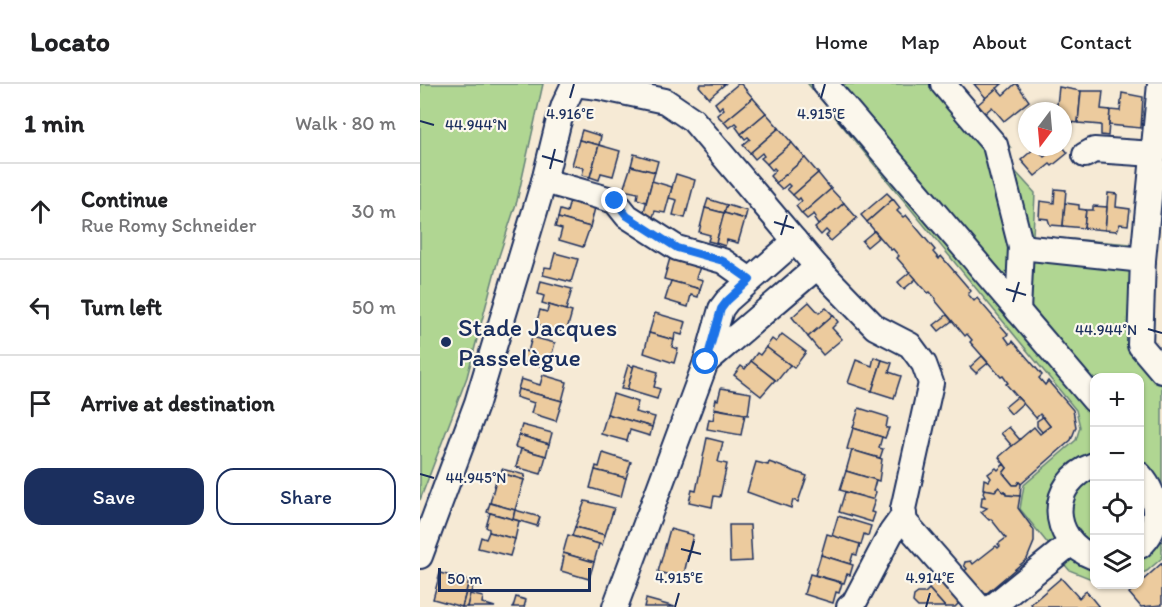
<!DOCTYPE html>
<html lang="en">
<head>
<meta charset="utf-8">
<style>
	:root { --surface:#fff; --page:#f2f2f2; --text:#202124; --muted:#757577; --line:#e0e0e0; --accent:#1b2f5e }
	body { margin:0; font-family:Itim,sans-serif; background:var(--page); color:var(--text) }
	.controls { position:absolute; right:18px; bottom:18px; display:grid; overflow:hidden; border-radius:12px; box-shadow:0 2px 4px #0004 }
	.controls button { width:54px; height:54px; display:grid; place-items:center; padding:0; border:0; border-bottom:2px solid var(--line); background:var(--surface); color:var(--text); font:30px sans-serif }
	.compass { position:absolute; left:598px; top:18px; width:54px; height:54px; border-radius:50%; background:var(--surface); box-shadow:0 2px 4px #0004; rotate:196deg }
	.scale { position:absolute; left:18px; bottom:15px; width:153px; box-sizing:border-box; padding-left:6px; border:3px solid #1b2f5e; border-top:0; font-size:16px; line-height:21px; white-space:nowrap; color:#1b2f5e; -webkit-text-stroke:4px #fbf7ec; paint-order:stroke }
	.stop { position:absolute; width:18px; height:18px; margin:-14px; border:4px solid #1a73e8; border-radius:50%; background:#fff }
	.stop.end { background:#1a73e8; border-color:#fff; box-shadow:0 2px 6px #0008 }
	.list { margin:0; padding:0; list-style:none }
	h2 { display:flex; justify-content:space-between; align-items:center; height:78px; margin:0; padding:0 24px; font-size:26px }
	h2 small { font-size:20px; font-weight:400; color:var(--muted) }
	.list li { display:grid; grid-template-columns:39px 1fr auto; gap:18px; align-items:center; box-sizing:border-box; height:96px; padding:0 24px; border-top:2px solid var(--line) }
	.list b { display:block; font-size:22px; white-space:nowrap }
	.list p { margin:0; font-size:20px; white-space:nowrap; color:var(--muted) }
	.list em { font-size:20px; font-style:normal; color:var(--muted) }
	.actions { display:flex; gap:12px; padding:18px 24px }
	.actions a { flex:1; padding:14px 0; border:2px solid var(--accent); border-radius:18px; text-align:center; font-size:21px; color:var(--accent) }
	.actions .main { background:var(--accent); color:#fff }
	.icon { flex:none; width:33px; height:33px; fill:none; stroke:currentColor; stroke-width:2; stroke-linecap:round; stroke-linejoin:round }
	.map { position:relative; flex:none; width:742px; height:523px; overflow:hidden }
	header { display:flex; align-items:center; gap:36px; box-sizing:border-box; height:84px; padding:0 30px; background:var(--surface); border-bottom:2px solid var(--line) }
	header strong { font-size:28px }
	nav { display:flex; gap:33px; margin-inline-start:auto; font-size:21px }
	main { display:flex }
	aside { flex:1; background:var(--surface) }
	.map>svg:first-child { display:block }
	.green { fill:#b0d692; stroke:#668278; stroke-width:1.5 }
	.building { fill:#eccb9e; stroke:#1b2f5e; stroke-width:1.5 }
	.lines { fill:none; stroke-linecap:round; stroke-linejoin:round }
	.minor-casing { stroke:#1b2f5e; stroke-width:28 }
	.minor { stroke:#fbf7ec; stroke-width:24 }
	.route { stroke:#1a73e8; stroke-width:8 }
	.ticks { fill:none; stroke:#1b2f5e; stroke-width:2 }
	.poi-dot { fill:#1b2f5e; stroke:#fbf7ec; stroke-width:2 }
	.labels { text-anchor:middle; stroke-width:4.5; stroke-linejoin:round; paint-order:stroke }
	.poi-label { font-size:26px; fill:#1b2f5e; stroke:#fbf7ec; text-anchor:start }
	.ticks-label { font-size:15px; text-anchor:middle; fill:#1b2f5e; stroke:#fbf7ec; stroke-width:4.5; stroke-linejoin:round; paint-order:stroke }
</style>
</head>
<body>
<header>
<strong>Locato</strong>
<nav><a>Home</a><a>Map</a><a>About</a><a>Contact</a></nav>
</header>
<main>
<aside>
<h2>1 min<small>Walk · 80 m</small></h2>
<ul class="list">
<li><svg class="icon" aria-label="ahead" viewBox="0 0 24 24"><path d="M12 20V5M6 11l6-6 6 6"/></svg><div><b>Continue</b><p>Rue Romy Schneider</p></div><em>30 m</em></li>
<li><svg class="icon" aria-label="left" viewBox="0 0 24 24"><path d="M17 20v-9H6M10 6l-5 5 5 5"/></svg><div><b>Turn left</b></div><em>50 m</em></li>
<li><svg class="icon" aria-label="arrive" viewBox="0 0 24 24"><path d="M6 21V4h12l-3 4 3 4H6"/></svg><div><b>Arrive at destination</b></div></li>
</ul>
<div class="actions"><a class="main">Save</a><a>Share</a></div>
</aside>
<div class="map">
<svg width="742" height="523" viewBox="0 0 742 523">
	<rect width="100%" height="100%" fill="#f6ead5"/>
	<filter id="ink" filterUnits="userSpaceOnUse"><feTurbulence type="fractalNoise" baseFrequency=".0167" numOctaves="2"/><feDisplacementMap in="SourceGraphic" scale="12" xChannelSelector="R" yChannelSelector="G"/><feConvolveMatrix kernelMatrix="1 2 1 2 8 2 1 2 1" color-interpolation-filters="sRGB"/></filter>
	<g filter="url(#ink)">
		<g class="green">
			<path d="M0,0H123L97,117L79,172L47,293L0,416Z"/>
			<path d="M388,0H536L591,64L585,76L615,109L613,152L735,162L729,259L742,274V474L727,487L720,490V294H674V496L649,486L600,425L604,401L656,356L660,343L656,326Z"/>
		</g>
		<g class="building">
			<path d="M281,0H305L289,14L279,2Z"/>
			<path d="M318,0H321L333,14L304,38L297,31L304,25L302,22L299,25L295,19Z"/>
			<path d="M554,0H582L566,14Z"/>
			<path d="M595,0H597L609,17L584,37L572,23L563,31L556,22L577,4L583,11Z"/>
			<path d="M639,3L661,7L658,39L643,37V27H628L629,21H637Z"/>
			<path d="M661,7H683L681,25L690,26L688,52L681,51V41L658,39Z"/>
			<path d="M702,9L723,13L721,44L689,41L690,26L700,27Z"/>
			<path d="M333,14L346,29L321,50L316,43L318,41L316,39L309,44L304,38Z"/>
			<path d="M346,29L359,44L330,69L323,61L330,55L328,53L325,55L321,50Z"/>
			<path d="M359,44L372,59L347,80L341,74L344,72L342,69L335,75L330,69Z"/>
			<path d="M162,46L181,52L179,61L159,56Z"/>
			<path d="M159,56L179,61L170,93L162,91L164,84L152,81Z"/>
			<path d="M372,59L385,74L356,99L350,92L356,86L354,84L352,86L347,80Z"/>
			<path d="M179,61L200,67L193,92L181,89L179,96L170,93Z"/>
			<path d="M616,63L624,73L637,63H643L648,69L632,82L630,80L615,92L601,76Z"/>
			<path d="M214,70L238,77L235,88L211,82Z"/>
			<path d="M385,74L398,89L373,111L367,105L370,102L368,100L362,105L356,99Z"/>
			<path d="M211,82L235,88L226,118L217,115L218,109L203,106Z"/>
			<path d="M398,89L411,105L382,130L376,122L382,117L380,114L378,116L373,111Z"/>
			<path d="M256,90L275,96L265,134L253,131L257,116L249,114Z"/>
			<path d="M232,97L252,103L245,129L235,127L233,133L223,131Z"/>
			<path d="M411,105L424,119L398,141L394,135L396,133L394,130L387,135L382,130Z"/>
			<path d="M635,105L646,106L643,142L630,141L628,135L619,134L620,117L634,119Z"/>
			<path d="M467,109L473,115L447,138L441,131Z"/>
			<path d="M688,109L697,110L696,123L710,125L708,141L700,140L697,147L685,146Z"/>
			<path d="M288,115L307,121L304,129L285,124Z"/>
			<path d="M473,115L480,124L477,127L483,133L486,131L515,166L513,168L519,175L521,172L551,207L548,210L554,217L557,214L588,250L585,253L590,260L593,257L622,291L619,294L625,301L628,297L653,326L656,343L651,356L601,400L599,398L597,401H593L583,389L587,384L579,373L614,343L620,350L630,342L620,330L616,334L586,300L588,299L583,292L581,293L550,258L552,256L547,250L545,252L515,216L516,215L510,208L508,209L477,174L479,172L473,165L471,166L447,138Z"/>
			<path d="M150,116L175,124L170,143L138,134L140,126L147,128Z"/>
			<path d="M424,119L437,134L411,157L406,152L409,149L406,146L401,151L395,144Z"/>
			<path d="M645,119L659,121V125L666,126L664,144L643,142Z"/>
			<path d="M307,121L327,127L325,135L304,129Z"/>
			<path d="M673,122L687,123L685,146L664,144L666,126H673Z"/>
			<path d="M285,124L304,129L296,159L288,157L290,151L279,148Z"/>
			<path d="M304,129L325,135L318,159L307,156L305,162L296,159Z"/>
			<path d="M138,134L170,143L163,163L139,156L142,145L135,143Z"/>
			<path d="M454,147L459,153L447,163L442,157Z"/>
			<path d="M135,169L158,175L151,198L123,191L125,183L131,184Z"/>
			<path d="M250,174L280,183L276,194L283,196L280,205L244,195Z"/>
			<path d="M490,188L496,195L484,205L478,198Z"/>
			<path d="M121,197L152,205L146,226L122,219L124,212L118,210Z"/>
			<path d="M251,197L280,205L278,213L271,211L268,223L245,216Z"/>
			<path d="M389,218L399,229L406,224L413,231L388,253L372,233Z"/>
			<path d="M129,221L152,228L146,249L116,240L120,226L127,228Z"/>
			<path d="M235,229L266,238L262,251L255,249L254,256L229,249Z"/>
			<path d="M413,231L418,238L412,244L422,255L403,271L388,253Z"/>
			<path d="M527,231L532,237L519,247L514,241Z"/>
			<path d="M229,249L254,256L252,263L258,265L254,279L224,269Z"/>
			<path d="M362,250L386,268L374,284L346,263L352,255L356,258Z"/>
			<path d="M112,253L135,259L128,284L98,276L101,266L108,268Z"/>
			<path d="M346,263L370,281L357,297L331,277L337,269L340,271Z"/>
			<path d="M562,272L568,279L556,289L550,283Z"/>
			<path d="M454,273L462,276L452,307L428,299L436,276L452,282Z"/>
			<path d="M462,276L472,279L469,288L481,292L474,314L452,307Z"/>
			<path d="M331,277L355,296L341,312L314,291L321,282L325,285Z"/>
			<path d="M208,281L214,283L207,306L201,305Z"/>
			<path d="M214,281L238,288L234,303L240,305L237,315L207,306Z"/>
			<path d="M123,291L147,298L142,317L98,305L101,295L120,301Z"/>
			<path d="M301,304L331,309L328,331L294,324L296,315L298,316Z"/>
			<path d="M98,305L142,317L136,337L111,329L114,319L96,313Z"/>
			<path d="M193,310L218,318L215,328L235,333L232,343L187,330Z"/>
			<path d="M597,313L603,319L591,330L585,323Z"/>
			<path d="M439,324L468,333L466,344H469L465,354L433,344Z"/>
			<path d="M295,325L325,330L321,351L287,345L289,335L293,336Z"/>
			<path d="M187,330L232,343L230,352L210,346L207,357L181,350Z"/>
			<path d="M623,333L630,342L622,348L617,342V337Z"/>
			<path d="M102,341L132,349L129,360L99,351Z"/>
			<path d="M589,343L600,356L592,362L581,349Z"/>
			<path d="M433,344L462,353L459,364L463,365L460,374L427,365Z"/>
			<path d="M99,351L129,360L126,372L95,363Z"/>
			<path d="M287,354L303,358L298,378L307,380L300,413L294,412L292,423L269,418L272,406L276,407Z"/>
			<path d="M101,365L126,372L121,390L96,383Z"/>
			<path d="M432,366L462,375L459,397L426,387Z"/>
			<path d="M183,369L211,378L206,394L175,386L176,382L179,383Z"/>
			<path d="M336,378L348,381L349,378L387,392L378,418L373,416L371,424L327,408Z"/>
			<path d="M584,380L587,384L583,389L593,401H597L599,398L601,400L600,412L586,411L585,407L583,408L579,403L575,407L563,405L564,395L569,397L571,394L568,390L576,384L578,386Z"/>
			<path d="M82,385L105,391L104,396L81,389Z"/>
			<path d="M175,386L206,394L201,413L170,404Z"/>
			<path d="M426,387L456,396L453,407L456,408L453,416L420,406Z"/>
			<path d="M81,389L104,396L95,426L70,419L76,396L79,397Z"/>
			<path d="M579,403L583,408L585,407L586,411L600,412L598,424L614,446V458L607,475L561,514L540,491L547,485L544,481L545,478L551,477L553,480L576,462L578,464L580,462L578,460L586,454L571,435L569,436L561,428L567,424L561,422L562,413H565L563,409L564,405L575,407Z"/>
			<path d="M425,408L455,416L451,428L455,429L452,438L419,428Z"/>
			<path d="M165,417L194,424L185,451L155,443Z"/>
			<path d="M70,419L95,426L93,435L67,428Z"/>
			<path d="M95,426L120,433L117,442L93,435Z"/>
			<path d="M70,429L99,437L95,455L69,448V445L66,443Z"/>
			<path d="M418,432L451,442L448,452L444,450L441,461L412,452Z"/>
			<path d="M309,441H330L332,477L310,478Z"/>
			<path d="M155,443L185,451L182,461L152,452Z"/>
			<path d="M250,445L273,451L263,494L238,488Z"/>
			<path d="M69,448L95,455L90,472L58,464L61,453L66,455Z"/>
			<path d="M407,450L440,460L437,471L433,470L430,480L401,471Z"/>
			<path d="M148,451L179,460L174,478L143,469Z"/>
			<path d="M143,469L174,478L169,495L141,487L144,473H142Z"/>
			<path d="M401,471L433,481L430,491L427,490L424,499L395,491Z"/>
			<path d="M742,479V521L721,523L709,509Z"/>
			<path d="M20,489L49,497L42,523L13,515Z"/>
			<path d="M390,490L422,499L419,509L416,508L413,519L384,510Z"/>
			<path d="M521,494L543,512L537,517L539,519L535,523H525L509,505L511,498Z"/>
			<path d="M641,494L659,514L666,507L679,523H613L611,520Z"/>
			<path d="M49,497L54,498L47,523H42Z"/>
			<path d="M509,505L525,523H498L493,518L494,512L498,509H505Z"/>
			<path d="M50,510L63,513L62,519L75,523H47Z"/>
			<path d="M96,513L106,516L104,523H93Z"/>
			<path d="M226,515L255,523H224Z"/>
		</g>
		<g class="lines">
			<g class="minor-casing">
				<g id="minor">
					<path d="M154,0L179,3L245,17L273,36L397,183L455,243L490,261L504,280L511,299L483,425L485,438L559,523"/>
					<path d="M405,0L674,316"/>
					<path d="M523,0L575,61L601,163L598,227"/>
					<path d="M665,71L674,66L734,70"/>
					<path d="M124,97L195,117L207,132L257,164L303,177L330,196"/>
					<path d="M601,163L723,176L720,261L742,287"/>
					<path d="M723,176L740,0"/>
					<path d="M286,278L397,183"/>
					<path d="M674,381C628,398 628,456 674,473"/>
					<path d="M720,391C738,411 742,443 720,462"/>
					<path d="M0,472L57,319L124,97L138,40L144,21L154,0"/>
					<path d="M195,523L286,278L301,225L307,217L375,157"/>
					<path d="M429,523L434,519L471,449L484,431"/>
					<path d="M572,523L651,459"/>
				</g>
			</g>
			<use href="#minor" class="minor"/>
		</g>
	</g>
	<g class="lines" filter="url(#ink)">
		<path class="route" d="M195,117L207,132L257,164L303,177L330,196L307,217L301,225L286,278"/>
	</g>
	<path class="ticks" d="M150,14L154,0M401,14L405,0M0,37L14,41M122,72L143,78M130,85L135,65M354,138L374,144M361,151L367,131M586,205L606,211M593,218L599,198M728,245L742,249M0,390L14,394M261,465L281,470M268,478L274,457M255,523L259,509M506,523L510,509"/>
	<circle class="poi-dot" cx="26" cy="258" r="6"/>
	<g class="labels">
		<g class="poi-label">
			<text x="38" y="252">Stade Jacques<tspan x="38" dy="30">Passelègue</tspan></text>
		</g>
	</g>
	<g class="ticks-label">
		<text x="150" y="35">4.916°E</text>
		<text x="401" y="35">4.915°E</text>
		<text x="56" y="46">44.944°N</text>
		<text x="686" y="251">44.944°N</text>
		<text x="56" y="399">44.945°N</text>
		<text x="259" y="499">4.915°E</text>
		<text x="510" y="499">4.914°E</text>
	</g>
</svg>
<div class="controls">
<button>+</button>
<button>−</button>
<button><svg class="icon" aria-label="locate" viewBox="0 0 24 24"><circle cx="12" cy="12" r="6"/><path d="M12 2v4M12 18v4M2 12h4M18 12h4"/></svg></button>
<button><svg class="icon" aria-label="layers" viewBox="0 0 24 24"><path d="M12 4l9 5-9 5-9-5zM3 14l9 5 9-5"/></svg></button>
</div>
<svg class="compass" viewBox="-18 -18 36 36"><path d="M0-13l5 13h-10z" fill="#e53935"/><path d="M0 13l5-13h-10z" fill="#757577"/></svg>
<div class="scale">50 m</div>
<div class="stop" style="left:286px;top:278px"></div>
<div class="stop end" style="left:195px;top:117px"></div>
</div>
</main>
</body>
</html>
